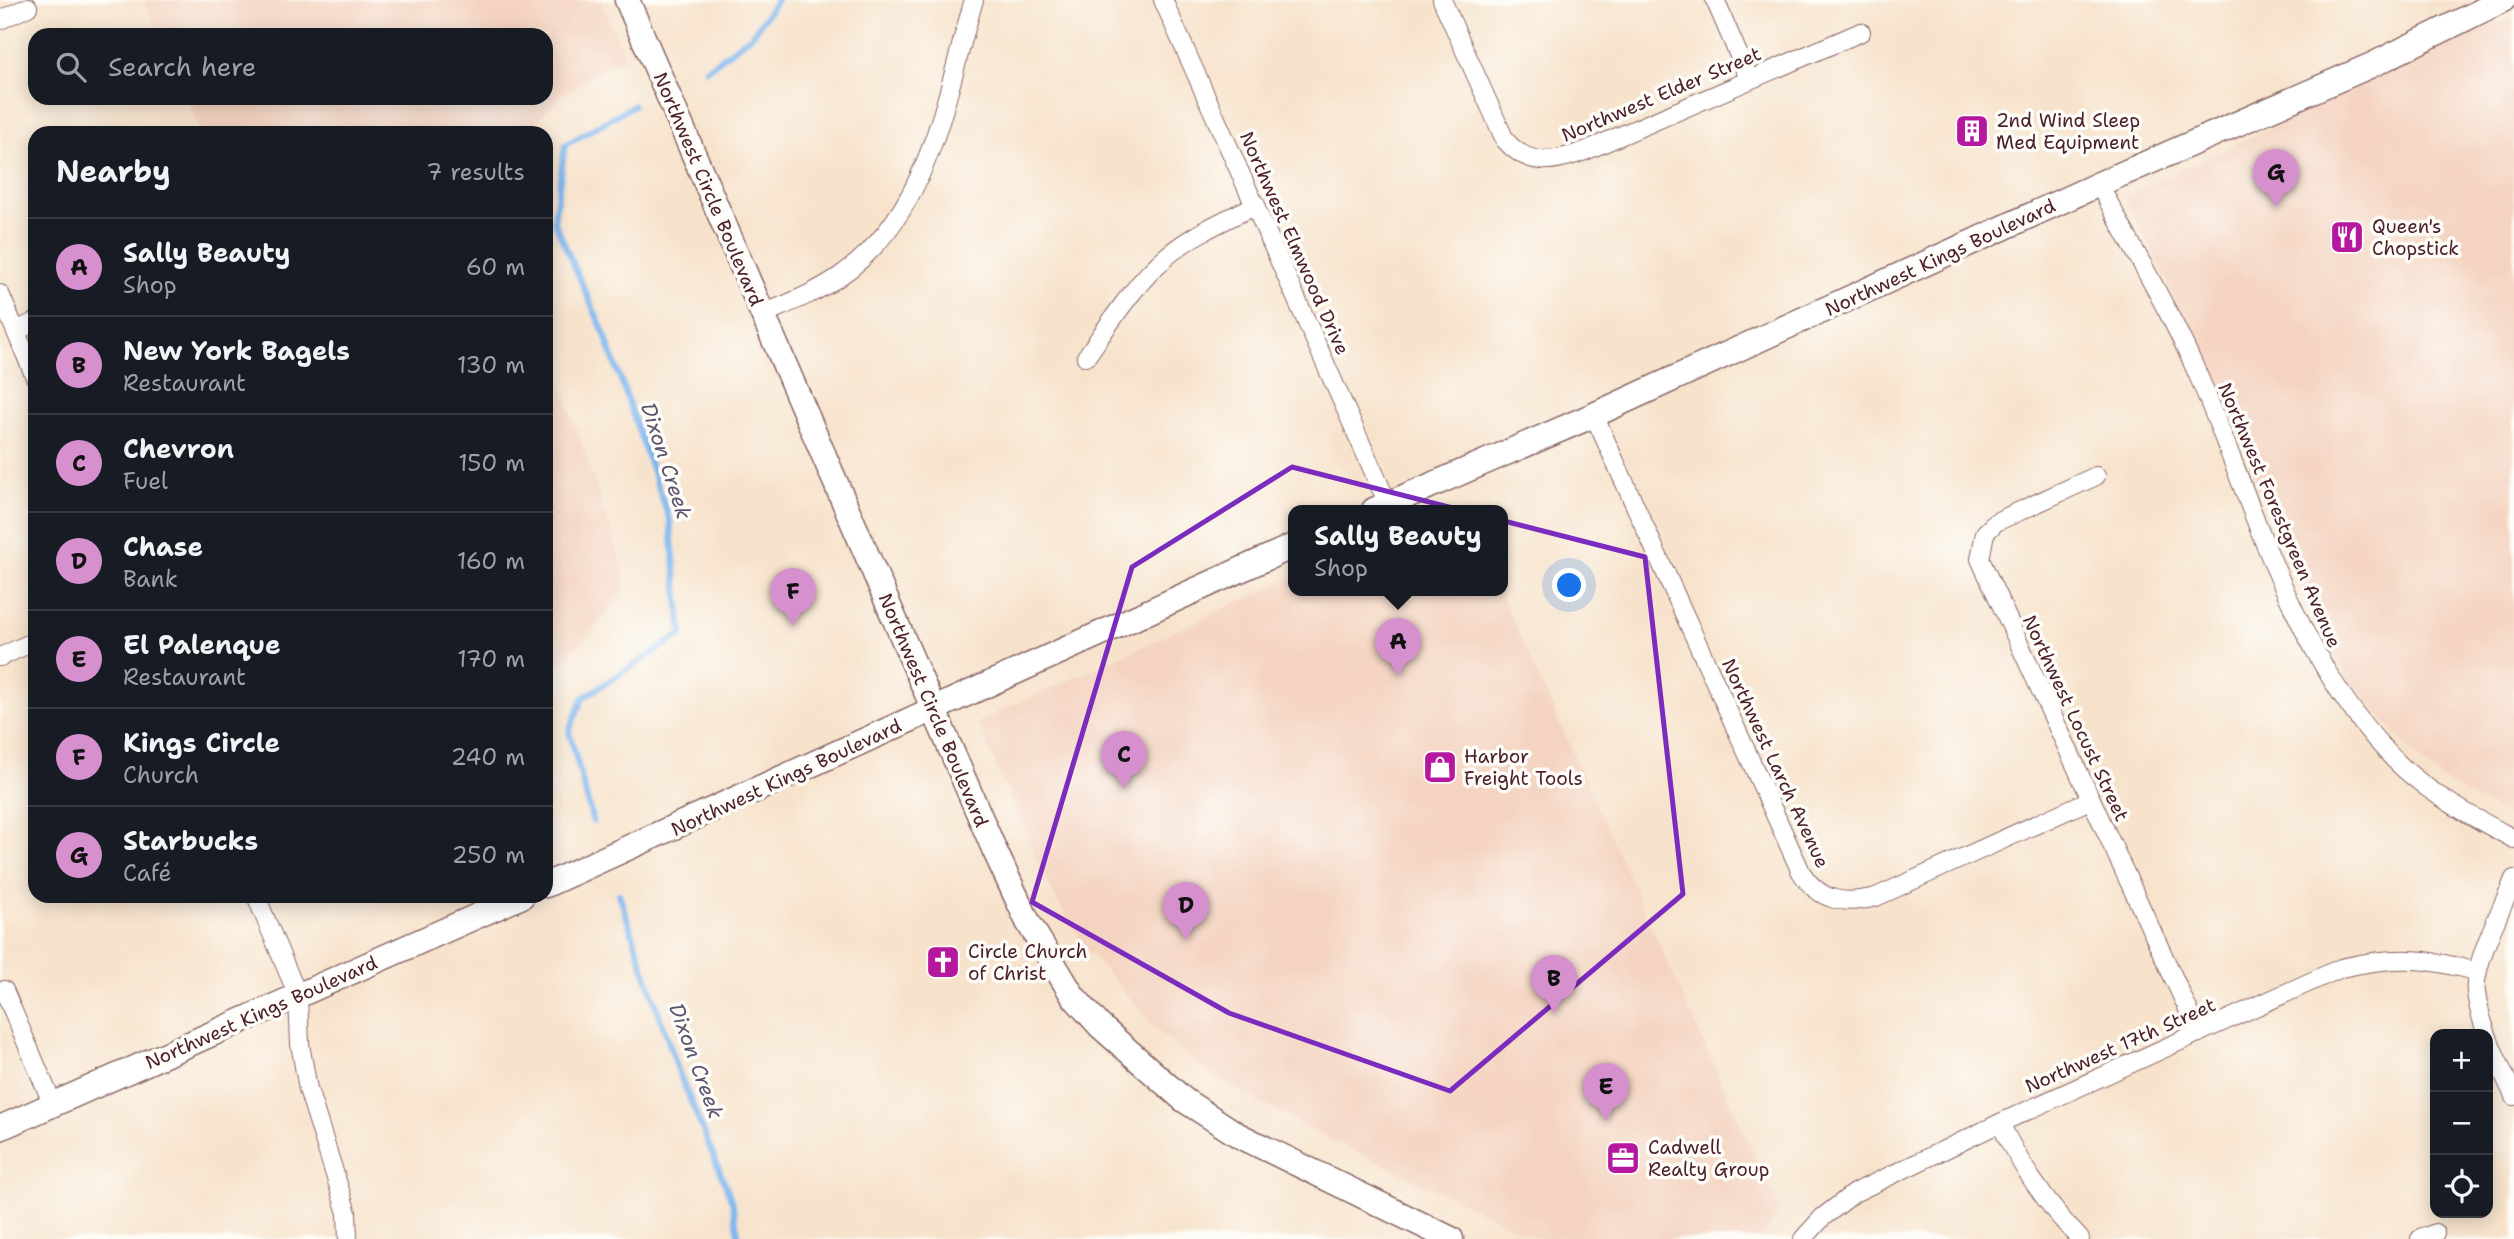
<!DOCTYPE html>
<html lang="en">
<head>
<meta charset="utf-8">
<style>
	:root { --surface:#171b24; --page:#20242c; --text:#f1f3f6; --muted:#9ea1a6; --line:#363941; --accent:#d690ce }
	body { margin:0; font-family:"Shantell Sans",sans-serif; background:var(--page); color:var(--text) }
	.controls { position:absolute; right:21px; bottom:21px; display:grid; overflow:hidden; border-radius:14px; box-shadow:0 4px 18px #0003 }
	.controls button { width:63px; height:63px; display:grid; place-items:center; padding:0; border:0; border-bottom:2px solid var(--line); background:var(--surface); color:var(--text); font:35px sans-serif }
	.you { position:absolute; left:1570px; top:586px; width:24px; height:24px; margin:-18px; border:5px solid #fff; border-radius:50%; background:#1a73e8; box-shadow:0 0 0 10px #1a73e833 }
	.badge { display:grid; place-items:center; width:46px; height:46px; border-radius:50%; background:var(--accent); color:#111; font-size:23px; font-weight:700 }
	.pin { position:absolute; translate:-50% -58px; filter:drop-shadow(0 2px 4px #0008) }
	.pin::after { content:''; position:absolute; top:37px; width:24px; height:21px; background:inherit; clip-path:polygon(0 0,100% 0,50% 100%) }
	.popup { position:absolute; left:1288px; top:505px; width:220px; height:91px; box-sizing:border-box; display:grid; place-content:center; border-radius:14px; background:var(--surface); filter:drop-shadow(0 2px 5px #0005); font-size:23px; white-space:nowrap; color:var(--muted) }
	.popup b { font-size:26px; color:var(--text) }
	.popup::after { content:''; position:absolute; left:50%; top:100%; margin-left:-14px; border:14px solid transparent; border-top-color:var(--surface) }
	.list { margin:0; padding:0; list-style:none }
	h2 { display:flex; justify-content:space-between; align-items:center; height:91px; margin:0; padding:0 28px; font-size:30px }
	h2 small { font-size:23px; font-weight:400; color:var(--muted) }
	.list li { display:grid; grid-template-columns:46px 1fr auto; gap:21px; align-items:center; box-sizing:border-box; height:98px; padding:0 28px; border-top:2px solid var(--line) }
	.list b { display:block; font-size:26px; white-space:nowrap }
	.list p { margin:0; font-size:23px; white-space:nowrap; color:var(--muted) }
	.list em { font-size:23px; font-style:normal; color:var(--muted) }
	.icon { flex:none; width:38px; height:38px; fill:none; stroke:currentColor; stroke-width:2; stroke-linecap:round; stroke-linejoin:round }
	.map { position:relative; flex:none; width:2514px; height:1239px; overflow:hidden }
	.search { position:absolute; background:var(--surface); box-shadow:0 4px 18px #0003; left:28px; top:28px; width:525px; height:77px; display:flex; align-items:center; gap:18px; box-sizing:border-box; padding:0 24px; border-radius:21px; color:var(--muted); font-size:26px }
	.panel { position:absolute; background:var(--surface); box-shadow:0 4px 18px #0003; left:28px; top:126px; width:525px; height:777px; border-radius:21px }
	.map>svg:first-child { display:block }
	.built { fill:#f4d3c0 }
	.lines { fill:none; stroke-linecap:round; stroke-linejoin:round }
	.stream { stroke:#7db6ee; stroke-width:6 }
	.street-casing { stroke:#876463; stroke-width:20 }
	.secondary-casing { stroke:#876463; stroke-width:27 }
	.street { stroke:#fff; stroke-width:18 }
	.secondary { stroke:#fff; stroke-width:24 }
	.marked { fill:none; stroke:#7b2cbf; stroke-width:5; stroke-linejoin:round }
	.labels { text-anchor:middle; stroke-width:7; stroke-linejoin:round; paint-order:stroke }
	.street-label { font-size:19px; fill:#4a1f2b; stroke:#fdfcf7 }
	.poi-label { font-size:19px; fill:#4a1f2b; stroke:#fdfcf7; text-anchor:start }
	.water-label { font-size:21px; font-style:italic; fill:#5c546f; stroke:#fdfcf7 }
</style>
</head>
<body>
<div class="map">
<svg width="2514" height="1239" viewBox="0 0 2514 1239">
	<rect width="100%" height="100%" fill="#fdfcf7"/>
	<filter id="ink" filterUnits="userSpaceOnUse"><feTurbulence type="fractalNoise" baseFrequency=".0143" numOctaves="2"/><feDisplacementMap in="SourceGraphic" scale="14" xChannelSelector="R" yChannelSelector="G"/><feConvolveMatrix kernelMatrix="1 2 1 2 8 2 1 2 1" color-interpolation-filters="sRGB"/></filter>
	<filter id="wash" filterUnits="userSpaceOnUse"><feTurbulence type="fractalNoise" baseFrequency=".00686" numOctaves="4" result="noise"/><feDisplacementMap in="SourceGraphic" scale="28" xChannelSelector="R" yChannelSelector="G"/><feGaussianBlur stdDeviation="1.57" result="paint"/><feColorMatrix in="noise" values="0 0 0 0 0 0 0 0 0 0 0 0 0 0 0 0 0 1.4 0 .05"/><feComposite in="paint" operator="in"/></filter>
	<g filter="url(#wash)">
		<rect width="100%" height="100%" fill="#f7e3cc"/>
		<g class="built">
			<path d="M143,0H601L625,56L560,96L526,133H201L186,98H546V35H158Z"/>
			<path d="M2514,15V819L2445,782L2418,758L2349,681L2318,627L2212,372L2124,196Z"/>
			<path d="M546,338L625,573L624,586L616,601L591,632L546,676Z"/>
			<path d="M1293,577V590H1499L1780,1211L1759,1239H1538L1304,1126L1218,1079L1162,1035L1083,945L1050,888L977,722Z"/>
		</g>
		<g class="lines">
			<g class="stream">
				<path d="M706,70L752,35L777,0"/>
				<path d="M593,822L569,731L583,698L682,634L670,521L605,335L554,221L565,145L634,105"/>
				<path d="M619,894L679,1073L732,1201L739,1239"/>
			</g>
		</g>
	</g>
	<g filter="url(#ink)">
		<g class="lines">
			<g class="street-casing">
				<g id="street">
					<path d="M1163,0L1388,504"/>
					<path d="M1442,0L1505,140C1529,168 1554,162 1585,151L1861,32"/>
					<path d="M1715,0L1749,79"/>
					<path d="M0,20L28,7"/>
					<path d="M2099,184C2133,250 2172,313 2201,382C2257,513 2297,668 2403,768C2436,798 2475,818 2514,839"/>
					<path d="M0,294L35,377"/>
					<path d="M763,314C789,303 816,293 840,276C931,213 944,98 974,0"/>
					<path d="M16,331L35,322"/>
					<path d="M1086,357C1110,323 1135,283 1167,256C1193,234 1225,220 1256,205"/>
					<path d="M1594,415L1801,872C1820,902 1844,905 1876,897L2090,800"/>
					<path d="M2096,476L1996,522L1985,533L1980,559L2199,1033"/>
					<path d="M0,657L35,641"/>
					<path d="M2514,879C2503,907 2472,965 2476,993C2481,1028 2499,1064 2514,1096"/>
					<path d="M256,896L298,996L300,1044L308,1089L347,1213L348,1239"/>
					<path d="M4,990L53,1105"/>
					<path d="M2000,1123C2021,1167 2046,1204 2080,1239"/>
					<path d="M1803,1239L1823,1217L1854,1193L2000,1123L2341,968C2393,956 2426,957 2477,972"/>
					<path d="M2420,1239L2435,1233"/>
				</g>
			</g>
			<g class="secondary-casing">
				<g id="secondary">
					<path d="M627,0L994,849L1028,922L1073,996L1100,1026L1184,1100L1238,1135L1451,1239"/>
					<path d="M1374,510L1594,415L2099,184L2374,64L2503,0"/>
					<path d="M546,885L1293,546"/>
					<path d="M0,1128L522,896"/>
				</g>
			</g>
			<use href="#street" class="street"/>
			<use href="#secondary" class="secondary"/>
		</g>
	</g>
	<path class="marked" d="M1292,467L1645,557L1683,894L1450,1091L1229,1013L1032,902L1132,567Z"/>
	<defs>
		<g id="building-square" transform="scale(1.75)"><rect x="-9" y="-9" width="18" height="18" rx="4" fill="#b5179e" stroke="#fdfcf7"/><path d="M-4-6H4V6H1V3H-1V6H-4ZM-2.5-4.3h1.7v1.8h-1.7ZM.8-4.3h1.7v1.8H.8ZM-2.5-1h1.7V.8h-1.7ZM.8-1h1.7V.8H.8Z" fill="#fff"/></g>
		<g id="restaurant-square" transform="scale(1.75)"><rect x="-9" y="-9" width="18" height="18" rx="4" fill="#b5179e" stroke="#fdfcf7"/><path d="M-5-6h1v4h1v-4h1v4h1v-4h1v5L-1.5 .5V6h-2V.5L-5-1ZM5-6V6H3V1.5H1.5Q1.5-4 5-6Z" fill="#fff"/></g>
		<g id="shop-square" transform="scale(1.75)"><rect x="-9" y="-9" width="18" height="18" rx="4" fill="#b5179e" stroke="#fdfcf7"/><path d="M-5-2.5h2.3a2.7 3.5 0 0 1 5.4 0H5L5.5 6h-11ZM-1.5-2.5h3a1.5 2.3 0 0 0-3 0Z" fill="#fff"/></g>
		<g id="church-square" transform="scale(1.75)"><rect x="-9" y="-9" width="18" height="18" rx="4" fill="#b5179e" stroke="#fdfcf7"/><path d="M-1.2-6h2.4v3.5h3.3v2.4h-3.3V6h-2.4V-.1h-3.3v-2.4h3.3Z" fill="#fff"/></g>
		<g id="office-square" transform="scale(1.75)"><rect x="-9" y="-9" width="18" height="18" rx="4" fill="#b5179e" stroke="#fdfcf7"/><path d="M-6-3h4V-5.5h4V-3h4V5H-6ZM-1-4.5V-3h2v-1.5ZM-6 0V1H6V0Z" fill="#fff"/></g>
	</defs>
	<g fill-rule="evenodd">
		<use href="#building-square" x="1972" y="131"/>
		<use href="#restaurant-square" x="2347" y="237"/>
		<use href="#shop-square" x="1440" y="767"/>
		<use href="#church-square" x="943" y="962"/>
		<use href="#office-square" x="1623" y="1158"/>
	</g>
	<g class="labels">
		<g class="street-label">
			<text transform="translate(1661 94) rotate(-23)" y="7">Northwest Elder Street</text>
			<text transform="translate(709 189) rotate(67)" y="7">Northwest Circle Boulevard</text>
			<text transform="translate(1295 243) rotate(66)" y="7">Northwest Elmwood Drive</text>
			<text transform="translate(1940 257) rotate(-25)" y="7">Northwest Kings Boulevard</text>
			<text transform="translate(2280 515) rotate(67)" y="7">Northwest Forestgreen Avenue</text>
			<text transform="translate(934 710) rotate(67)" y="7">Northwest Circle Boulevard</text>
			<text transform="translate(2076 718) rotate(65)" y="7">Northwest Locust Street</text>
			<text transform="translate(1776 763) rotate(65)" y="7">Northwest Larch Avenue</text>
			<text transform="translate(786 777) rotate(-25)" y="7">Northwest Kings Boulevard</text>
			<text transform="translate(261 1012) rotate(-24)" y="7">Northwest Kings Boulevard</text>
			<text transform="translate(2120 1045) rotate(-24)" y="7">Northwest 17th Street</text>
		</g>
		<g class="poi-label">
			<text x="1996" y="127">2nd Wind Sleep<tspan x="1996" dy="22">Med Equipment</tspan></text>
			<text x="2372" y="233">Queen's<tspan x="2372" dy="22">Chopstick</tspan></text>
			<text x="1464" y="763">Harbor<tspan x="1464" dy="22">Freight Tools</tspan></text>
			<text x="968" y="958">Circle Church<tspan x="968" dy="22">of Christ</tspan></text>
			<text x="1648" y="1154">Cadwell<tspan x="1648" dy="22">Realty Group</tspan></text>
		</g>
		<g class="water-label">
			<text transform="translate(666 461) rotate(72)" y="7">Dixon Creek</text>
			<text transform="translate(696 1061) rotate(70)" y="7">Dixon Creek</text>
		</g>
	</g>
</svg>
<div class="controls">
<button>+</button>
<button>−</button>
<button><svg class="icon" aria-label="locate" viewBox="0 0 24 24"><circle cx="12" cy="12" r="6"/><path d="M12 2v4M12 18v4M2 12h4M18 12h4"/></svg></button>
</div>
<div class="you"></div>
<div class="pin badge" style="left:1398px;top:676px">A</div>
<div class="popup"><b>Sally Beauty</b>Shop</div>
<div class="pin badge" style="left:1554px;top:1013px">B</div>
<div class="pin badge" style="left:1124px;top:789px">C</div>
<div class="pin badge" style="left:1186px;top:940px">D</div>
<div class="pin badge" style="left:1606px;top:1121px">E</div>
<div class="pin badge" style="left:793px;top:626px">F</div>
<div class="pin badge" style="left:2276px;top:207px">G</div>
<div class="search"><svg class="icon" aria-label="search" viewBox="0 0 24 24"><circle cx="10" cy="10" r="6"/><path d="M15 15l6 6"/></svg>Search here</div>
<section class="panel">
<h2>Nearby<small>7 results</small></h2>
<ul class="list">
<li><span class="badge">A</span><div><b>Sally Beauty</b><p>Shop</p></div><em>60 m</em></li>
<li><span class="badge">B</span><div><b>New York Bagels</b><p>Restaurant</p></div><em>130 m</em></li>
<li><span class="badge">C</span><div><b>Chevron</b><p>Fuel</p></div><em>150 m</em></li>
<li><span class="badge">D</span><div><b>Chase</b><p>Bank</p></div><em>160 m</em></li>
<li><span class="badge">E</span><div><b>El Palenque</b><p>Restaurant</p></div><em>170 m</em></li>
<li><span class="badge">F</span><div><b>Kings Circle</b><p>Church</p></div><em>240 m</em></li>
<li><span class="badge">G</span><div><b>Starbucks</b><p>Café</p></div><em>250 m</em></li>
</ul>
</section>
</div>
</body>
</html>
